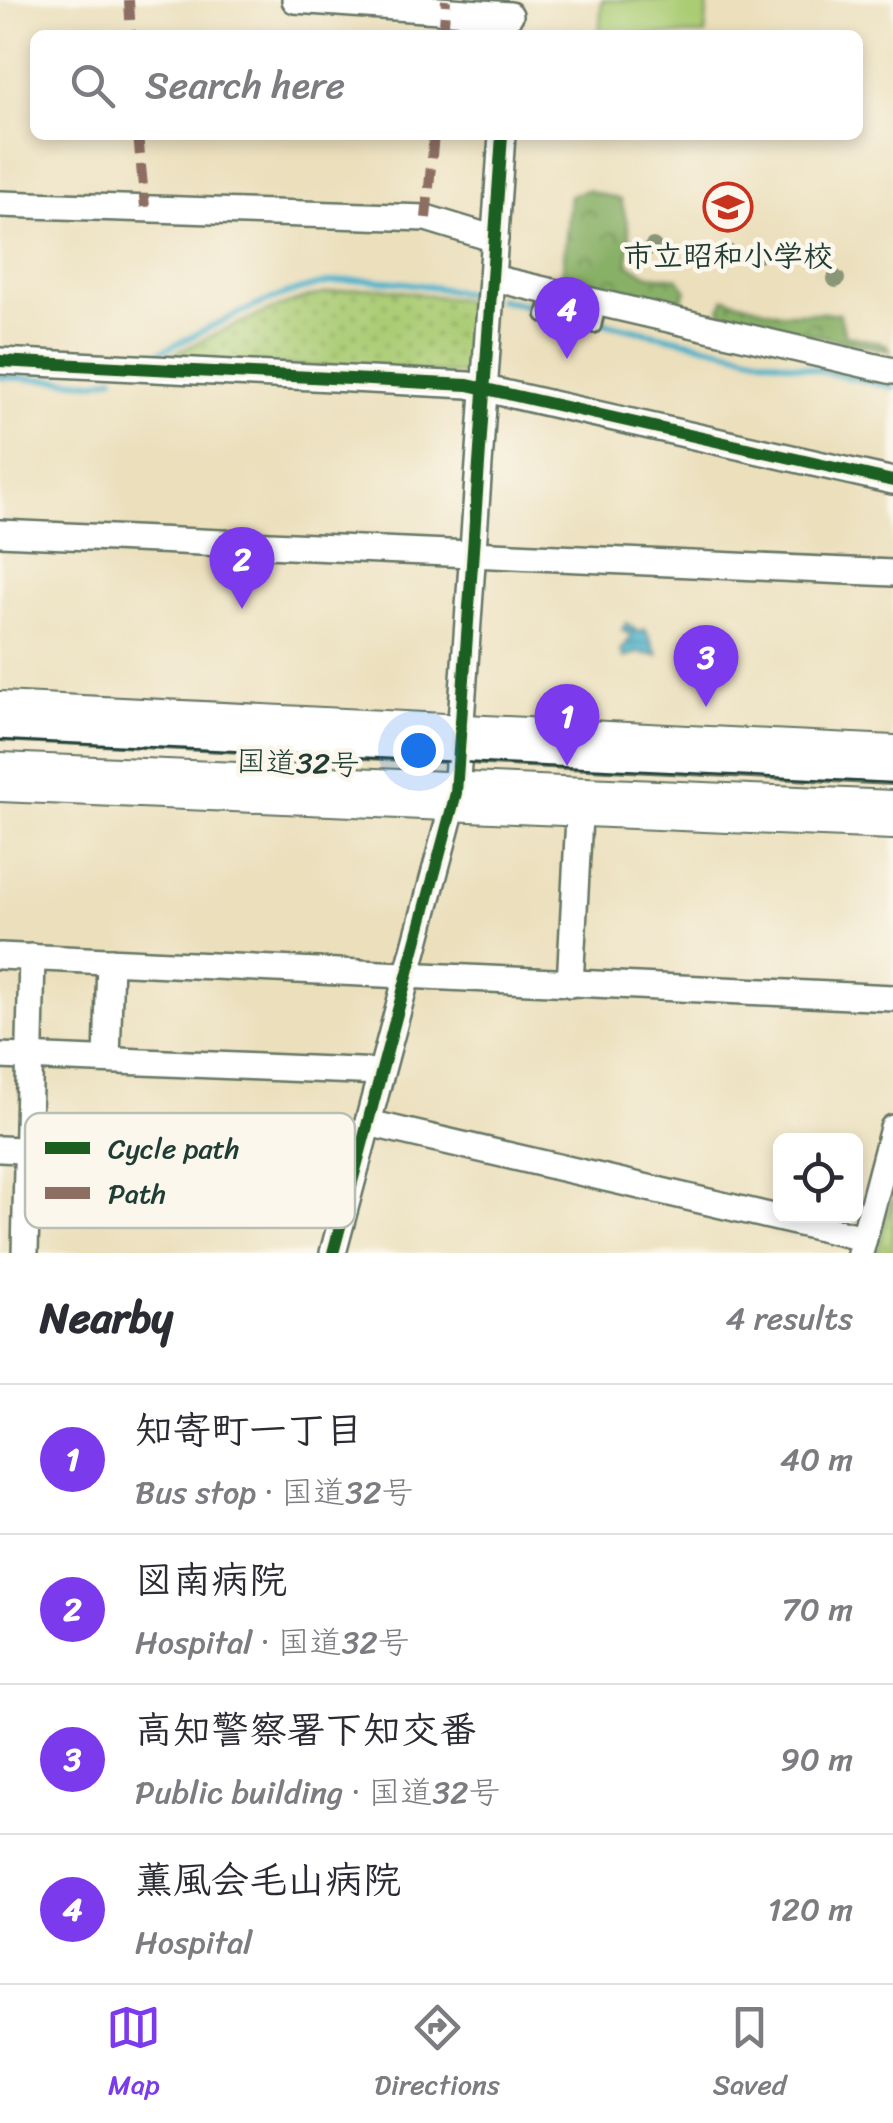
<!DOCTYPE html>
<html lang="en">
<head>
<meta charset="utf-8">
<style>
	:root { --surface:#fff; --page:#f7f7f7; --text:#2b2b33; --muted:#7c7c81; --line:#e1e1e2; --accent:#7c3aed }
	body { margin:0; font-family:Sriracha,"Klee One",sans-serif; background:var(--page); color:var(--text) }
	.controls { position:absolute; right:30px; bottom:30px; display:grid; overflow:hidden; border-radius:15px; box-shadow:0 5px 15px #0003 }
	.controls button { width:90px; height:90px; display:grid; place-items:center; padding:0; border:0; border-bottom:2px solid var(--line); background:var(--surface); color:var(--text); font:50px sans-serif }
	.you { position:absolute; left:418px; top:750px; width:35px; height:35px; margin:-25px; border:8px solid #fff; border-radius:50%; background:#1a73e8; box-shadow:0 0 0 15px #1a73e833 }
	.badge { display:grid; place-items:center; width:65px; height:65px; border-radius:50%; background:var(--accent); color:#fff; font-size:32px; font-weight:700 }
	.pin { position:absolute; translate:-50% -82px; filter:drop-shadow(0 2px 5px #0008) }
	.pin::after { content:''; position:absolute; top:52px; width:35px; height:30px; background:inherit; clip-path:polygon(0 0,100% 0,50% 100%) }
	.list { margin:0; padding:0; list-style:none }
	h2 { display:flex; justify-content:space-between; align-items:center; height:130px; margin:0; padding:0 40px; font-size:42px }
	h2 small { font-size:32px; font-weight:400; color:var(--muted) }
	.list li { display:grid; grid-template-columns:65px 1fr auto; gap:30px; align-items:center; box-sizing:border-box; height:150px; padding:0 40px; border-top:2px solid var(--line) }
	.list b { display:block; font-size:38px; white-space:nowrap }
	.list p { margin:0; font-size:32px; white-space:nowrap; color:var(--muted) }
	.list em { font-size:32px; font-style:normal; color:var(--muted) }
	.icon { flex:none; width:55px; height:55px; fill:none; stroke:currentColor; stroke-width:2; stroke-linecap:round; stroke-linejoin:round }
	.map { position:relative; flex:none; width:893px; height:1253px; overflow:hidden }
	.search { position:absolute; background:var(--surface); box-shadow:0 5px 15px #0003; left:30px; right:30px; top:30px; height:110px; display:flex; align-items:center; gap:25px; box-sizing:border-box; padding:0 35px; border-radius:15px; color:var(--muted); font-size:38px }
	.sheet { height:730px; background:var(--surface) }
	nav { display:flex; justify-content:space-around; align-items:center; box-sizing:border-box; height:140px; border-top:2px solid var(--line); background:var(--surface); font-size:28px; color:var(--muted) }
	nav a { display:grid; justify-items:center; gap:5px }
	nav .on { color:var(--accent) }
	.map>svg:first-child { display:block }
	.forest { fill:url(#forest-crowns); stroke:#54764d; stroke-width:2.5 }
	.park { fill:url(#park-dots); stroke:#658454; stroke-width:2.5 }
	.garden { fill:#abcc74; stroke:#658454; stroke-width:2.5 }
	.water { fill:url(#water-rules); stroke:#34767e; stroke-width:2.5 }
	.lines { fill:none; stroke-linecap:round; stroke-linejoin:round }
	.stream { stroke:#4ab0c9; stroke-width:6 }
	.lane-casing { stroke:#667664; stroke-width:18 }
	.street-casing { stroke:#667664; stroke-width:30 }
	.highway-casing { stroke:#667664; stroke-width:52 }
	.lane { stroke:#fff; stroke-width:12 }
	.street { stroke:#fff; stroke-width:25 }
	.highway { stroke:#fff; stroke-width:48 }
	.tram { stroke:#1f3d34; stroke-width:2.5 }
	.quiet { stroke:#8d6e63; stroke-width:10; stroke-dasharray:20 10; stroke-linecap:butt }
	.cycleway-casing { stroke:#fbf7ec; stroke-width:19 }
	.cycleway { stroke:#1b5e20; stroke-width:12 }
	.tree { fill:#8a9678 }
	.labels { text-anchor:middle; stroke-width:9; stroke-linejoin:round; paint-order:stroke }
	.poi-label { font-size:30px; font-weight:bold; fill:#1f3d34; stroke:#fbf7ec }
	.street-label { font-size:30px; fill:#1f3d34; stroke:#fbf7ec }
	.key { fill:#fbf7ec; stroke:#b9bfb5; stroke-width:2.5 }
	.key-label { font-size:28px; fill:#1f3d34 }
</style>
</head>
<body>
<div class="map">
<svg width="893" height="1253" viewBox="0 0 893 1253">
	<defs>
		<pattern id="forest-crowns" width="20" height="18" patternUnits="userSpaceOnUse" patternTransform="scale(2.5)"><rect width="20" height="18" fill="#88b066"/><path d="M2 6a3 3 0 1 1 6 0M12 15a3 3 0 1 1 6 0" fill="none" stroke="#6f9055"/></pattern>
		<pattern id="park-dots" width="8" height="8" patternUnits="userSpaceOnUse" patternTransform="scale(2.5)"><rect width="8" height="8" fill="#abcc74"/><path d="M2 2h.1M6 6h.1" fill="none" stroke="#8ba760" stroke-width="1.8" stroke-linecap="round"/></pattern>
		<pattern id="water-rules" width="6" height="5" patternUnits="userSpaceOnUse" patternTransform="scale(2.5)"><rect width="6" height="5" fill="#4ab0c9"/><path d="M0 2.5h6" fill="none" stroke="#3d90a4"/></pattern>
	</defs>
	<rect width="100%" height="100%" fill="#fbf7ec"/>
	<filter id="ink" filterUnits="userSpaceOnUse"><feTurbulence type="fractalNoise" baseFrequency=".01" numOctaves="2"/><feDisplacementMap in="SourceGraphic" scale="20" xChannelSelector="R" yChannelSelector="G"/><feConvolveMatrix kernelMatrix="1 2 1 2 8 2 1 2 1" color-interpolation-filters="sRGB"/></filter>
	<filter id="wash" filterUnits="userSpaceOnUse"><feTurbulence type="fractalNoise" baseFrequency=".0048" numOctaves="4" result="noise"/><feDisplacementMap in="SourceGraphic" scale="40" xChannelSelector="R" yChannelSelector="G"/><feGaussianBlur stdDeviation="2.25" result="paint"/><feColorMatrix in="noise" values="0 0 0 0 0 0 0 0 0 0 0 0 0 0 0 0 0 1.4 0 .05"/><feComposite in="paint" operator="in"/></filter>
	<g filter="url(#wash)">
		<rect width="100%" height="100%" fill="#ebdfbc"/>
		<g class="forest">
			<path d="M587,190L621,200L630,234L628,264L649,275L678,278L686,290L681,303L562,277L570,195Z"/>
			<path d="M725,298L780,313H839L845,335L886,344L891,351L725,316L720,309Z"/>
		</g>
		<g class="park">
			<path d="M381,288L469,301L465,374L163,359C234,327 301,286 381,288Z"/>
			<path d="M893,1193V1253H877Z"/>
		</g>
		<path class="garden" d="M602,0H708L705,35H599Z"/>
		<path class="water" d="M626,623L638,632L645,629L658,655L636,653L624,658L621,651L632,636L622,630Z"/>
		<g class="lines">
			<g class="stream">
				<path d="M498,299L893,387"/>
				<path d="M148,358C206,331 270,292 333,282C380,275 439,288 485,297"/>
				<path d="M0,377L97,382L113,377"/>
			</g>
		</g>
	</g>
	<g filter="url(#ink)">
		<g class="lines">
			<g class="lane-casing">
				<g id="lane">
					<path d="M544,315L550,294"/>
					<path d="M594,326L599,305"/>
				</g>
			</g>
			<g class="street-casing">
				<g id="street">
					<path d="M295,0L510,15"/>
					<path d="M0,204L426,218L495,239"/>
					<path d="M492,278L893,371"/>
					<path d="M0,361L468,385L893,481"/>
					<path d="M0,533L893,573"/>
					<path d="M0,956L893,998"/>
					<path d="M570,984L580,799"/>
					<path d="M0,1056L381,1072"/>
					<path d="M107,1060L110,961"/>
					<path d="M368,1123L864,1238"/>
					<path d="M0,1149L356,1166"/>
					<path d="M25,1253L32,957"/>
					<path d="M333,1253L456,793L502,135"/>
					<path d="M860,1253L893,1128"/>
				</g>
			</g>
			<g class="highway-casing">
				<g id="highway">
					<path d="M0,716L893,760"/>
					<path d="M0,777L893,815"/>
				</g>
			</g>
			<use href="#lane" class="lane"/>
			<use href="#street" class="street"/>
			<use href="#highway" class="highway"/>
			<path class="tram" d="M0,740L893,783"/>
			<g class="quiet">
				<path d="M129,0L131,35"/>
				<path d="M443,35L446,0"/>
				<path d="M138,135L145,207"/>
				<path d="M426,218L434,135"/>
			</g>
			<g class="cycleway-casing">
				<g id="cycleway">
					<path d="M0,361L468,385L893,481"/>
					<path d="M333,1253L456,793L502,135"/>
				</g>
			</g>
			<use href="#cycleway" class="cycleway"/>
		</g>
		<g class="tree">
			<circle cx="653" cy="247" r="9"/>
			<circle cx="728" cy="253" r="9"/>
			<circle cx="756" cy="255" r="9"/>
			<circle cx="836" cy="279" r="9"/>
		</g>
	</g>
	<defs>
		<g id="school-ring" transform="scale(2.5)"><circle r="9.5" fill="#fbf7ec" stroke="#c8321e" stroke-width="1.5"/><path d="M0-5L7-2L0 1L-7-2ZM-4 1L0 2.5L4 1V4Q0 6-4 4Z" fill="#c8321e"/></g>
	</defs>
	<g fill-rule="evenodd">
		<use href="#school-ring" x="728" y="207"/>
	</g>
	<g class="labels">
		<g class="poi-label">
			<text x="728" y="266">市立昭和小学校</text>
		</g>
		<g class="street-label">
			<text transform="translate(298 763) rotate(2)" y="10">国道32号</text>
		</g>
	</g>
	<rect x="25" y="1113" width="330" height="115" rx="15" class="key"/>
	<rect x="45" y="1142" width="45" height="12" fill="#1b5e20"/>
	<rect x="45" y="1187" width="45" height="12" fill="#8d6e63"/>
	<g class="key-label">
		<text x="108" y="1158">Cycle path</text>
		<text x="108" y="1203">Path</text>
	</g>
</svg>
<div class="controls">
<button><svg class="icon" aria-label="locate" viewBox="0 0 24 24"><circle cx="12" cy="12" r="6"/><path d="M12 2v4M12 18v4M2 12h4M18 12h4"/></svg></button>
</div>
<div class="you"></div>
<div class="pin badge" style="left:567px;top:766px">1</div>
<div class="pin badge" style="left:242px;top:609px">2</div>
<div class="pin badge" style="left:706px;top:707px">3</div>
<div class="pin badge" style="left:567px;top:359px">4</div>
<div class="search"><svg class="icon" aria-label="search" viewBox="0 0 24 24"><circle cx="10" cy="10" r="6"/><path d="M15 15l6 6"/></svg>Search here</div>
</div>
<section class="sheet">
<h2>Nearby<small>4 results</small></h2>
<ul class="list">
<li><span class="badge">1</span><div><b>知寄町一丁目</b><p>Bus stop · 国道32号</p></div><em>40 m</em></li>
<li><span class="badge">2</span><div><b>図南病院</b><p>Hospital · 国道32号</p></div><em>70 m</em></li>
<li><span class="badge">3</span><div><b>高知警察署下知交番</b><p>Public building · 国道32号</p></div><em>90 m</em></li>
<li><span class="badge">4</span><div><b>薫風会毛山病院</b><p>Hospital</p></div><em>120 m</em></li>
</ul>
</section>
<nav>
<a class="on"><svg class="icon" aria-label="map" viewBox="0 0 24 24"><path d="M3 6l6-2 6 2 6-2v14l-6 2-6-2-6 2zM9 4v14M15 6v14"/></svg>Map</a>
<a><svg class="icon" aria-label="directions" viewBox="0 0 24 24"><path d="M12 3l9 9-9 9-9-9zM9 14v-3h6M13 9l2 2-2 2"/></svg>Directions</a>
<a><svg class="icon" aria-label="saved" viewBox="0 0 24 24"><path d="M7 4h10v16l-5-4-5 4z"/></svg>Saved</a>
</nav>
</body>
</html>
